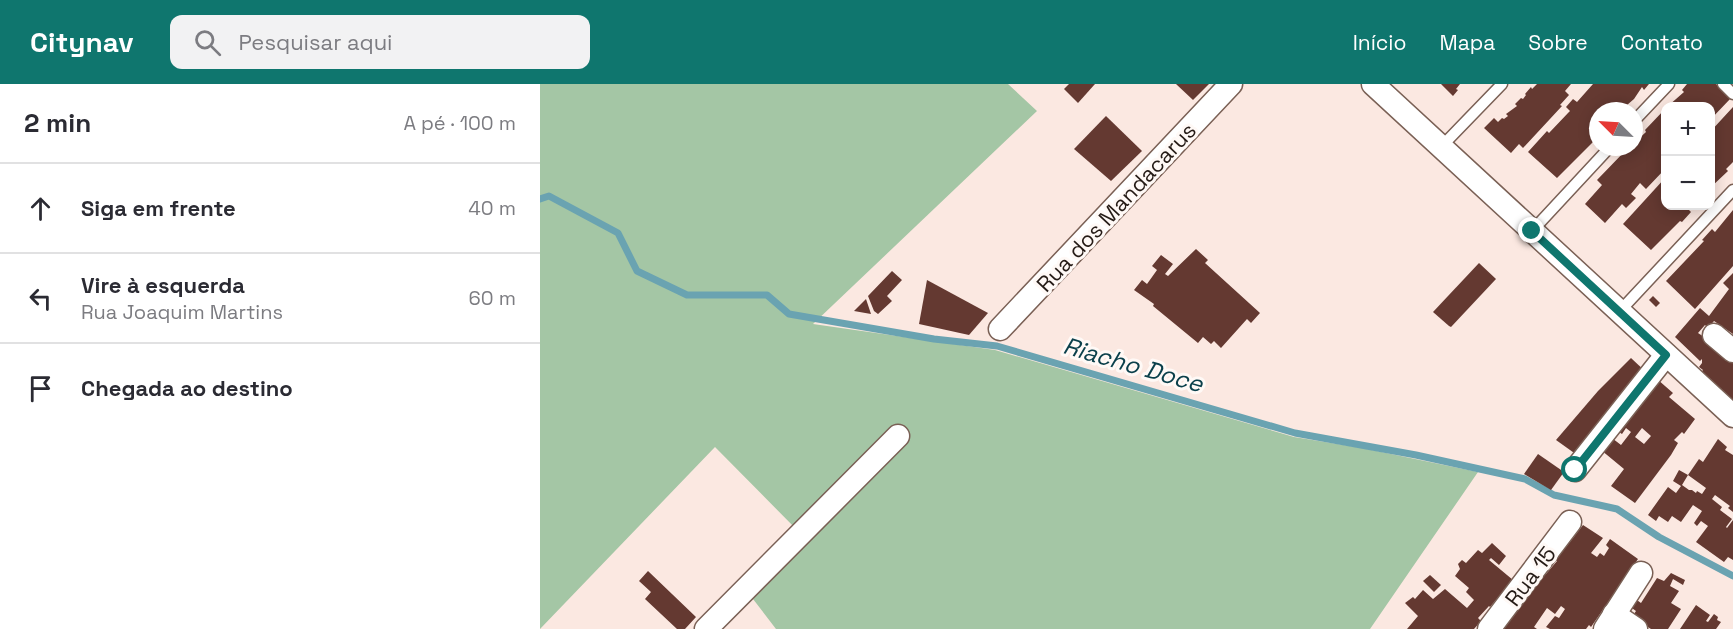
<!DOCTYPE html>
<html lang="pt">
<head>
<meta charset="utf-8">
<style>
	:root { --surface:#fff; --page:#f2f2f3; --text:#2b2b33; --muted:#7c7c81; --line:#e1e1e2; --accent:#0f766e }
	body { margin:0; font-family:"Space Grotesk",sans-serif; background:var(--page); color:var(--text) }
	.controls { position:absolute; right:18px; top:18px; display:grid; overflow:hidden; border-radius:12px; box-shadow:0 3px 15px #0003 }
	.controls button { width:54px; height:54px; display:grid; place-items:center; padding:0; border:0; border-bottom:2px solid var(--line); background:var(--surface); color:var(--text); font:30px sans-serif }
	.compass { position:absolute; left:1049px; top:18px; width:54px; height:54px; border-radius:50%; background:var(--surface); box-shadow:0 3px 15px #0003; rotate:294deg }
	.stop { position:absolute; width:18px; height:18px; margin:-14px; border:4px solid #0f766e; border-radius:50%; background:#fff }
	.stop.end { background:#0f766e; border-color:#fff; box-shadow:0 2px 6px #0008 }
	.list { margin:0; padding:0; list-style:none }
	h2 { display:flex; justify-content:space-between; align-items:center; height:78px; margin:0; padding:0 24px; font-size:26px }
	h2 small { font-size:20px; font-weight:400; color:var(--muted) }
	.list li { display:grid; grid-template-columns:39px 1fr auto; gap:18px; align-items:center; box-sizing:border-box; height:90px; padding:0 24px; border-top:2px solid var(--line) }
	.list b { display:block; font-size:22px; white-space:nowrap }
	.list p { margin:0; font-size:20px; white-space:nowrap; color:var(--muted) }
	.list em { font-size:20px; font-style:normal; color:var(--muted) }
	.icon { flex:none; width:33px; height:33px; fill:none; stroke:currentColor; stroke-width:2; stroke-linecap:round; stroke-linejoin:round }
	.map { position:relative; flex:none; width:1193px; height:545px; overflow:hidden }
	header { display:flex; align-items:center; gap:36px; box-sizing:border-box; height:84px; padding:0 30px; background:var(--accent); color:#fff }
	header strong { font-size:28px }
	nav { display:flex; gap:33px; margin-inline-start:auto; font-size:21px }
	.search { width:420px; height:54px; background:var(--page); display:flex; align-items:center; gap:15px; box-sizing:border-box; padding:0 21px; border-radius:12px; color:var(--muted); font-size:22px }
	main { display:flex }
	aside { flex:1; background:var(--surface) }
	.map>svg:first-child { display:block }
	.green { fill:#a4c6a5 }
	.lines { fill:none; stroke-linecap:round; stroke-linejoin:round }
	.stream { stroke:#6aa3b1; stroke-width:7 }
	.building { fill:#643931; fill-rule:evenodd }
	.service-casing { stroke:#7a6055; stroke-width:13 }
	.minor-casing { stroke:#7a6055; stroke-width:25 }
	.service { stroke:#fff; stroke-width:10 }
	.minor { stroke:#fff; stroke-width:22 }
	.route { stroke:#0f766e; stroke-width:8 }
	.labels { text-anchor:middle; stroke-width:6; stroke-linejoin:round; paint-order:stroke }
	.street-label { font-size:22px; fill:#251b16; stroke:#fff9f6 }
	.water-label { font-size:24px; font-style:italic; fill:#0b404b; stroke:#fff9f6 }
</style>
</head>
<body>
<header>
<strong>Citynav</strong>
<div class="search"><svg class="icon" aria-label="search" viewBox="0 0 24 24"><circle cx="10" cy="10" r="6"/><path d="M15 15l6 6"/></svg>Pesquisar aqui</div>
<nav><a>Início</a><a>Mapa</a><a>Sobre</a><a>Contato</a></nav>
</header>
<main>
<aside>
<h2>2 min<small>A pé · 100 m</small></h2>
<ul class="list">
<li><svg class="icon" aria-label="ahead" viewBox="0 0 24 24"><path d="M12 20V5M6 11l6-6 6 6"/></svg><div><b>Siga em frente</b></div><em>40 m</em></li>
<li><svg class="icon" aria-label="left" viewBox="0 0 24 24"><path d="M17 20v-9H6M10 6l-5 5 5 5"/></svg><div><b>Vire à esquerda</b><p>Rua Joaquim Martins</p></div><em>60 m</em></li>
<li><svg class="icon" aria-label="arrive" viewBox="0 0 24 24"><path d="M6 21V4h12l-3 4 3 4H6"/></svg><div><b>Chegada ao destino</b></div></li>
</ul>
</aside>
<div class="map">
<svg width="1193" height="545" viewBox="0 0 1193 545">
	<rect width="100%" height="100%" fill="#fbe8e1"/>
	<path class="green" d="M0,0H468L497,27L273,240L455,266L754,353L822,364L938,388L830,545H236L213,515L261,450L175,363L0,545Z"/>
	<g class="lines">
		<path class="stream" d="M0,115L9,112L78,149L97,187L147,211H227L249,230L394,255L457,262L755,349L876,371L985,395L1014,411L1077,425L1119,453L1193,492"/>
	</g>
	<g class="building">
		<path d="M529,0H555L538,19L524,5Z"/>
		<path d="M636,0H669L653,16Z"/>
		<path d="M901,0H920L916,5L918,6L913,12Z"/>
		<path d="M997,0H1031L1025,7L1029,11L1020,21L1022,22L983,64L979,60L971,69L944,44L954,34L958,38L962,34L964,35L968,32L966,30L977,22L975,20L981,14L983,15L986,11L985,10L991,3L992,5Z"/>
		<path d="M1053,0H1109L1104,6L1102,3L1094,15L1080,27H1058L1056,55L1017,94L988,68L1007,47L1009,49L1028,29L1030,27L1026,23L1033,15L1037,18Z"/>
		<path d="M1147,0H1176L1191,14L1170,36V22H1128L1144,8L1142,6Z"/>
		<path d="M1193,23V78L1186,85L1188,87L1170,104V48Z"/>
		<path d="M1125,25V85L1106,105L1100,99L1091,110L1096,114L1086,124L1082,120L1065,139L1045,120L1062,101L1057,96L1086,66L1094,63V59L1106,48L1105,46Z"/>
		<path d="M566,32L602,67L571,97L534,65Z"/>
		<path d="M1125,94V122H1153L1149,126L1151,128L1142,138L1140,137L1111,166L1083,140Z"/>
		<path d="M1193,126V182L1155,225L1126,197L1164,157L1162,156L1172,145L1175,148Z"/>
		<path d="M656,165L668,176L665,179L720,229L711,239L707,235L681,264L674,257L671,260L663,253L658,259L613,222L614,220L594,206L602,196L607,200L617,186L612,182L621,171L633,180L625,190L628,192Z"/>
		<path d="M939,179L956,195L911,243L909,242L893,228Z"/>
		<path d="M352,187L362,196L347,212L352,217L338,230L334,227L328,212Z"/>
		<path d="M1193,189V259L1188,256L1193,250L1174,237L1168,244L1165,241L1158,249L1193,272V317L1158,292L1163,286L1159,283L1162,279V275L1160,277L1135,253L1160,224L1169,232L1189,205L1183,199Z"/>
		<path d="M387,196L448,229L429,251L379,240Z"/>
		<path d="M1113,212L1120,219L1116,223L1109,216Z"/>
		<path d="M326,215L331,230L314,227Z"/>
		<path d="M1091,274L1107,289L1037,371L1016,356L1058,307Z"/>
		<path d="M1117,295L1133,309L1129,313L1155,335L1144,350L1142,348L1134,356L1138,359L1131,371L1095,419L1071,402L1084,385L1061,366L1068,351L1081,361L1091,348L1086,344L1082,350L1073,344ZM1102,344L1111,352L1104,360L1095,353Z"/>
		<path d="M1178,355L1187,363L1185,366L1193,371V428L1188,424L1190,422L1175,411L1172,415L1182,423L1180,426L1192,435L1186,443L1187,444L1193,436V476L1188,473L1184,478L1156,458L1168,442L1161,437L1157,442L1154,439L1162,427L1153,421L1141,438L1132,432L1128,438L1119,432L1116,437L1108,431L1128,403L1136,409L1141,402L1133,397L1139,386L1148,391L1142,401L1149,406H1152L1156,409L1157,407L1162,410L1166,404L1148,391L1159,375L1163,378Z"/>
		<path d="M998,370L1024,388L1011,406L984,390Z"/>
		<path d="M1043,441L1063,454L1051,469L1057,473L1060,469L1064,472L1069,464L1066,461L1070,455L1098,475L1051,543L1049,541L1046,545H1010L1006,543L1015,532L1019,534L1025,525L1021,522L1015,530L1007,524L994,543L997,545H960L1003,487L1006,490L1017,477L1013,474L1024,461L1026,463Z"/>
		<path d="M952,459L966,472L959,481L951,474L949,476L973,496L950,523L949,522L938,534L941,537L934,545H867L878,532L865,519L873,513L875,515L883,506L893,515L905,505L927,524L934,516L926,508L929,504L915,492L920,485L918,480L922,476L926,479L938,466L942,469Z"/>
		<path d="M108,487L156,533L145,545H137L105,515L111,508L99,497Z"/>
		<path d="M1131,489L1145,496L1143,501L1133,495L1130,502L1139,507L1131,519L1141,525L1128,545H1111L1092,533L1096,527L1089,522L1094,514L1101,519L1117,494L1124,497Z"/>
		<path d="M890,491L901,501L894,508L883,497Z"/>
		<path d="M1156,521L1170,531L1166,537L1168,538L1174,530L1178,533L1177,536L1181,538L1176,545H1140Z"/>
	</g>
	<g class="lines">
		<g class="service-casing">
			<g id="service">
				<path d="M1183,0L1193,10"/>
				<path d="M1094,37L1129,0"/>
				<path d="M902,62L962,0"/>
				<path d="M992,147L1070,63"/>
				<path d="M1079,228L1193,106"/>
			</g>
		</g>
		<g class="minor-casing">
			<g id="minor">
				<path d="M833,0L1193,332"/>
				<path d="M460,245L691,0"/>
				<path d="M1174,251L1193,267"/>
				<path d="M1035,386L1126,271"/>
				<path d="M1074,530L1096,545"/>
				<path d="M166,545L358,352"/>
				<path d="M949,545L1030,438"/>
				<path d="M1065,545L1101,489"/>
			</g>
		</g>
		<use href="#service" class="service"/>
		<use href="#minor" class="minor"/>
	</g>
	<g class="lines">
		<path class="route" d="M992,147L1126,271L1035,386"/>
	</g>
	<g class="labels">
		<g class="street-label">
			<text transform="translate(576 123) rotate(-47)" y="8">Rua dos Mandacarus</text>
			<text transform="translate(990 492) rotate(-53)" y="8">Rua 15</text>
		</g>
		<g class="water-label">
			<text transform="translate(593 281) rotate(16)" y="8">Riacho Doce</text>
		</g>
	</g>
</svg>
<div class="controls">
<button>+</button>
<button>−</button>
</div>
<svg class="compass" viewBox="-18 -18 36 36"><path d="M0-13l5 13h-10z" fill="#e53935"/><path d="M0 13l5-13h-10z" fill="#7c7c81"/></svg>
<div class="stop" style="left:1035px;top:386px"></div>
<div class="stop end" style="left:992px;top:147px"></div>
</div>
</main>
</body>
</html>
